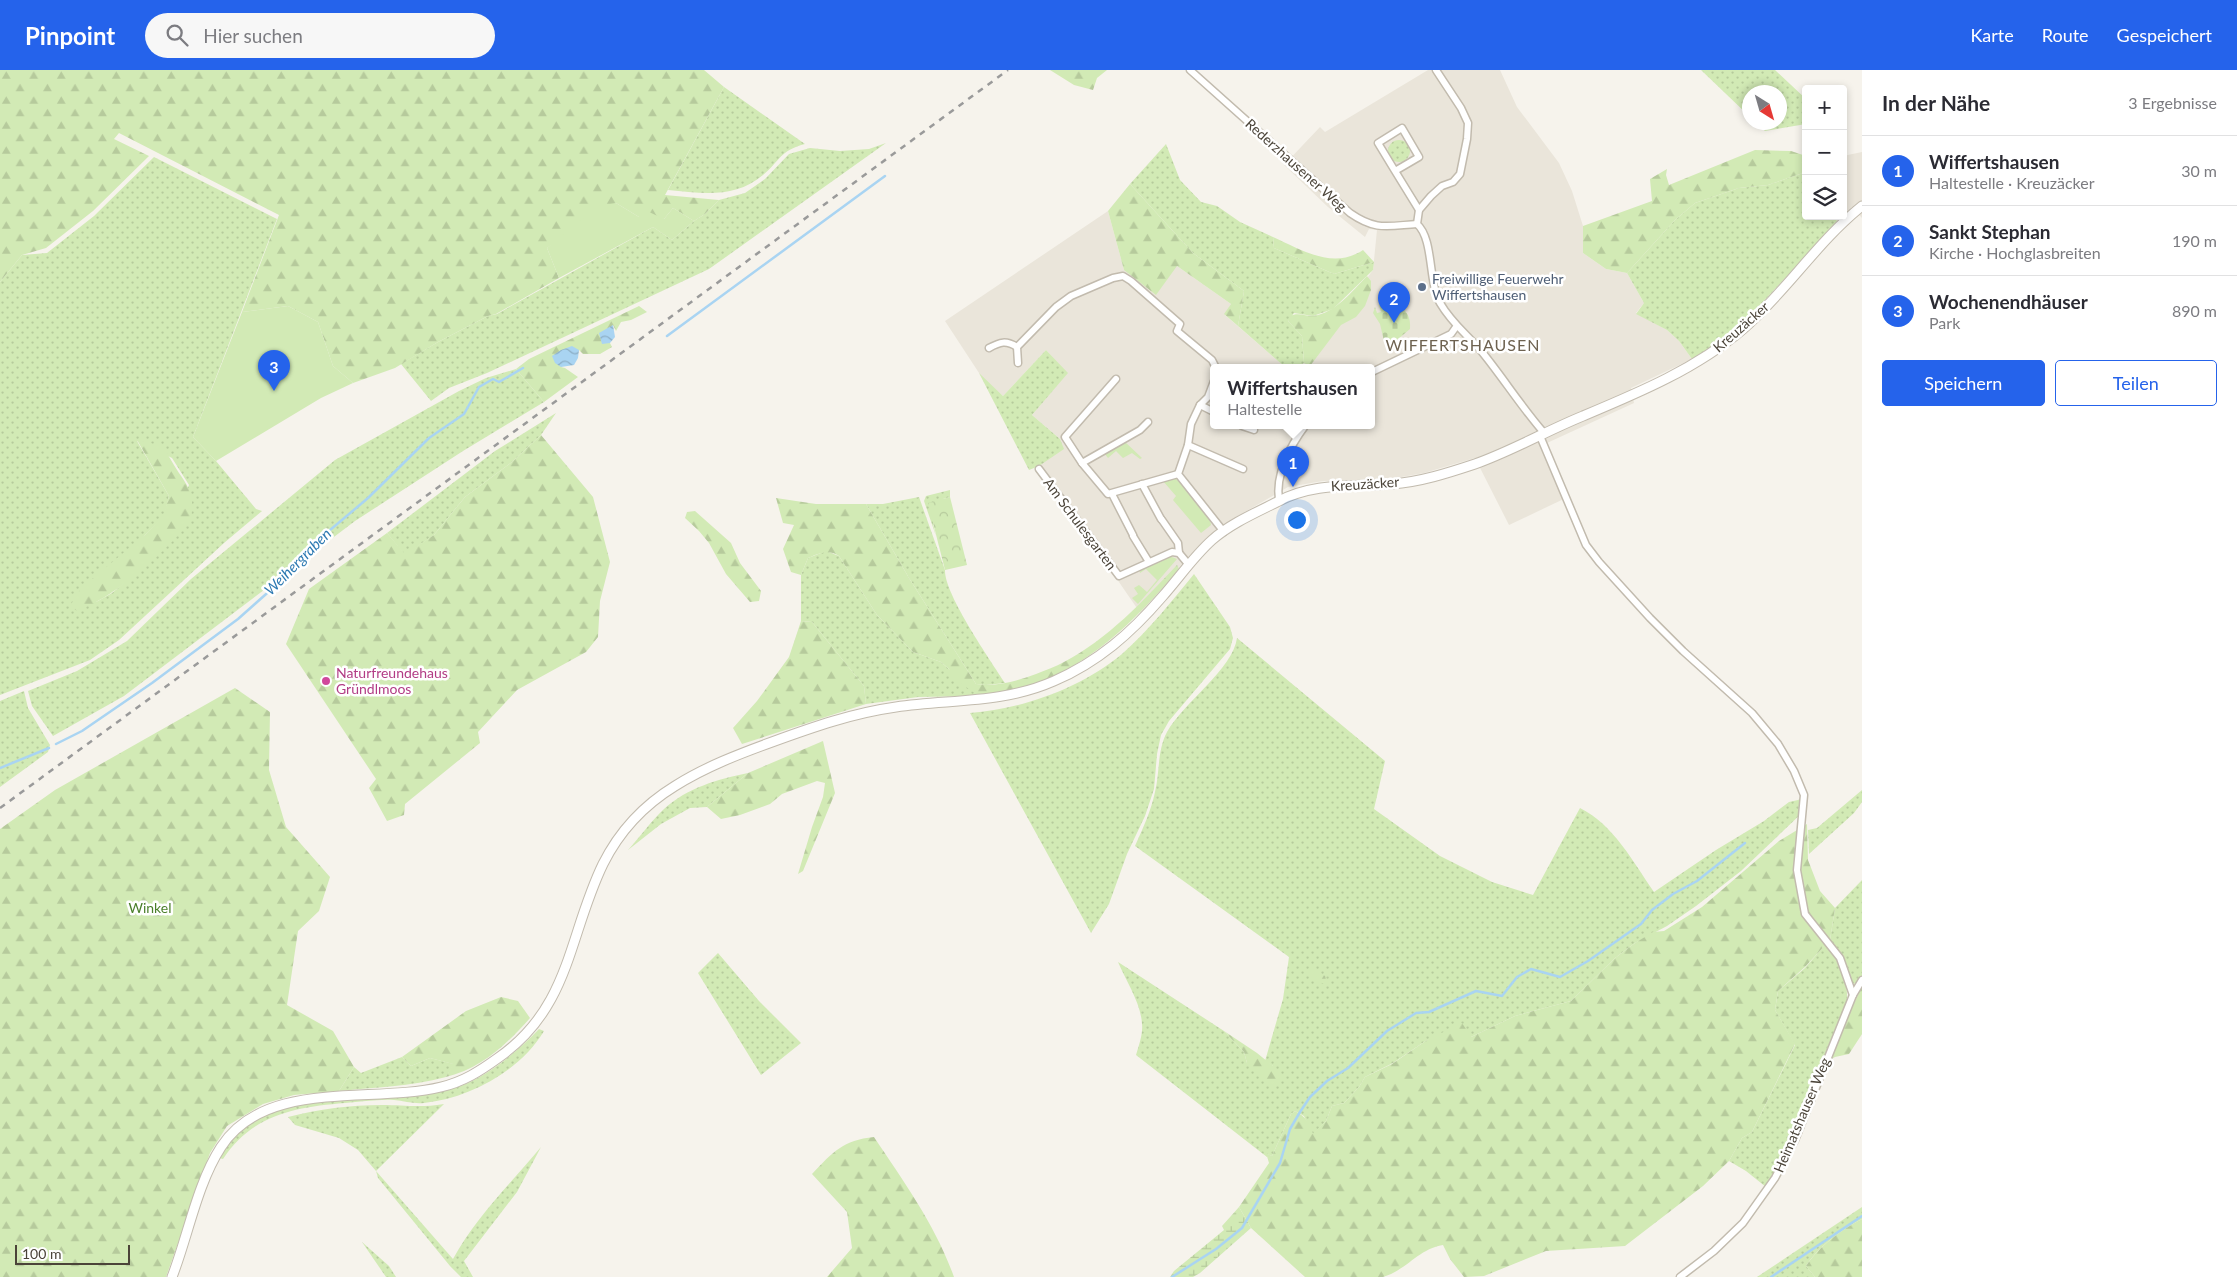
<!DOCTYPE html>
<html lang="de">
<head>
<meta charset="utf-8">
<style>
	:root { --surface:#fff; --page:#f7f7f7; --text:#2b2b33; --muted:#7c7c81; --line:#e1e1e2; --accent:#2563eb }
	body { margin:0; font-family:Lato,sans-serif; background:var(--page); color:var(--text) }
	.controls { position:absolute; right:15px; top:15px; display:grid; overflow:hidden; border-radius:5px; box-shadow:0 2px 8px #0003 }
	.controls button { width:45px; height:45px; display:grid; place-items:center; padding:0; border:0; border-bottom:1px solid var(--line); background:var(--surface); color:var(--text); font:25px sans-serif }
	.compass { position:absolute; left:1742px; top:15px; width:45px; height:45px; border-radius:50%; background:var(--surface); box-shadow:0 2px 8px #0003; rotate:143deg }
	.scale { position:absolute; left:15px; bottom:12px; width:115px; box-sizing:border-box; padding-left:5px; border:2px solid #4b4439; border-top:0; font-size:14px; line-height:18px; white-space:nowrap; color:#4b4439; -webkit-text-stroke:4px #fff; paint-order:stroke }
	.you { position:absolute; left:1296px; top:449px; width:18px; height:18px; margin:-12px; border:4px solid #fff; border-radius:50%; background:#1a73e8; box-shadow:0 0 0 8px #1a73e833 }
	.badge { display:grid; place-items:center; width:32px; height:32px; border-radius:50%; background:var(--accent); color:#fff; font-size:16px; font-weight:700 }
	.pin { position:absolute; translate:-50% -41px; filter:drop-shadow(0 1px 2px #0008) }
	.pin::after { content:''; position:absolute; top:26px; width:18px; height:15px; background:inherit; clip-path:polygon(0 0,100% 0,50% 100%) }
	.popup { position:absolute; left:1210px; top:294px; width:165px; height:65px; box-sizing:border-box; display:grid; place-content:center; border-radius:5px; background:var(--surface); filter:drop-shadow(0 1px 4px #0005); font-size:16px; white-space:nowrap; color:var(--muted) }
	.popup b { font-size:19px; color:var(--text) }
	.popup::after { content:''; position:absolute; left:50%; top:100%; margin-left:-10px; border:10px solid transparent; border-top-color:var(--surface) }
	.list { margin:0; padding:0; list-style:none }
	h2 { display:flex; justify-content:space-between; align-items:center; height:65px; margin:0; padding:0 20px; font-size:21px }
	h2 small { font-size:16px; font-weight:400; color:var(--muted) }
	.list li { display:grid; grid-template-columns:32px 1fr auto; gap:15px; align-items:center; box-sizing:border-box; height:70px; padding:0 20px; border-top:1px solid var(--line) }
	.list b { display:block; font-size:19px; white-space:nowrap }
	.list p { margin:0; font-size:16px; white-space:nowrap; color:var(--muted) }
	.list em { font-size:16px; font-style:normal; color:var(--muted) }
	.actions { display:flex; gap:10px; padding:15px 20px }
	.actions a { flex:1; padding:11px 0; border:1px solid var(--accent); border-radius:5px; text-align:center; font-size:18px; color:var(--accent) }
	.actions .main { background:var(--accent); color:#fff }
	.icon { flex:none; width:28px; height:28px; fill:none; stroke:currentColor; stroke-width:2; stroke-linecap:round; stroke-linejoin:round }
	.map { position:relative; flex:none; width:1862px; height:1207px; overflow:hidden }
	header { display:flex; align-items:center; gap:30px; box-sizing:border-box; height:70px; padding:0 25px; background:var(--accent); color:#fff }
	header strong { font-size:24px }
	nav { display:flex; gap:28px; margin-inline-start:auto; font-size:18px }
	.search { width:350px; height:45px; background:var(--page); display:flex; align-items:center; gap:12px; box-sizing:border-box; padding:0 18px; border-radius:28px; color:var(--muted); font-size:19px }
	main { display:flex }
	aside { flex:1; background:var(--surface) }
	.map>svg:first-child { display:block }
	.residential { fill:#eae5da }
	.grass { fill:url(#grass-dots); fill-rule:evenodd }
	.forest { fill:url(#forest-firs) }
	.wetland { fill:url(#wetland-marsh) }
	.cemetery { fill:url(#cemetery-stones) }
	.park { fill:url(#park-crowns) }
	.garden { fill:#d2eab5 }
	.water { fill:url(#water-waves) }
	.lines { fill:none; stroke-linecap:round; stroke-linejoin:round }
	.stream { stroke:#a9d4f2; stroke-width:2.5 }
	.minor-casing { stroke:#c2bbae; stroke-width:9 }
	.tertiary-casing { stroke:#c2bbae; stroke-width:11 }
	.minor { stroke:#fff; stroke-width:6 }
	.tertiary { stroke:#fff; stroke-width:9 }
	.rail { stroke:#9a9a9a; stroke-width:2.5; stroke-dasharray:6 6; stroke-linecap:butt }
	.service-dot { fill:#5c6f8a; stroke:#fff; stroke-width:2 }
	.hotel-dot { fill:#d1479c; stroke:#fff; stroke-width:2 }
	.labels { text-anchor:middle; stroke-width:5; stroke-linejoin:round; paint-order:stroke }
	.street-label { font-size:14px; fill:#4b4439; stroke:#fff }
	.service-label { font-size:14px; fill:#4e5e75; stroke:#fff; text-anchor:start }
	.hotel-label { font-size:14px; fill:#b23c85; stroke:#fff; text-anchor:start }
	.park-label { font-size:14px; fill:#4a7f2a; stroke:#fff }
	.water-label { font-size:15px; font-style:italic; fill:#2e7ab2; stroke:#fff }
	.quarter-label { font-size:16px; letter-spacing:1px; fill:#6e6250; stroke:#fff }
</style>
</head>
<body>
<header>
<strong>Pinpoint</strong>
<div class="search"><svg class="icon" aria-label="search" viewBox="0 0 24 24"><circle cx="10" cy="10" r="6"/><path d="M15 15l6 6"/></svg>Hier suchen</div>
<nav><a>Karte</a><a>Route</a><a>Gespeichert</a></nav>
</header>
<main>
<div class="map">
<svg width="1862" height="1207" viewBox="0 0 1862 1207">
	<defs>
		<pattern id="grass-dots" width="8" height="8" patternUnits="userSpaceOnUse" patternTransform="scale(1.25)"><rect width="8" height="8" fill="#d2eab5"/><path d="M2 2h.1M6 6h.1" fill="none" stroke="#b6ca9c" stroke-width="1.8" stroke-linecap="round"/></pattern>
		<pattern id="forest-firs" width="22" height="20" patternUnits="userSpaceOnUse" patternTransform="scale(1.25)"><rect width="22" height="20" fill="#d2eab5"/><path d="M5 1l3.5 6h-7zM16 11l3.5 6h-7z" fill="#b6ca9c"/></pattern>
		<pattern id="wetland-marsh" width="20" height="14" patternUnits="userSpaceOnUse" patternTransform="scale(1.25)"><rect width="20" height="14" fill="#d2eab5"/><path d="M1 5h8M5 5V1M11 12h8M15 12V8" fill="none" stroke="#b6ca9c"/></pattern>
		<pattern id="cemetery-stones" width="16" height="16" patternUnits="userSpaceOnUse" patternTransform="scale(1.25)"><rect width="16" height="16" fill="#d2eab5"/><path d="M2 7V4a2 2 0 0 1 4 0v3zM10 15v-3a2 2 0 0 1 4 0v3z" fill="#b6ca9c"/></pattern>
		<pattern id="park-crowns" width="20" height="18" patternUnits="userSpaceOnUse" patternTransform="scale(1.25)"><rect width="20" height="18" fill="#d2eab5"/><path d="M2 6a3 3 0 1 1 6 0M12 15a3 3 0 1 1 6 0" fill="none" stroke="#b6ca9c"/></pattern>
		<pattern id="water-waves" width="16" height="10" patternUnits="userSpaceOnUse" patternTransform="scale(1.25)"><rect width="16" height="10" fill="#a9d4f2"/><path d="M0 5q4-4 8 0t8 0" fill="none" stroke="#8caec5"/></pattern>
	</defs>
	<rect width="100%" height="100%" fill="#f6f3ec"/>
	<g class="residential">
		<path d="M1428,0H1500L1517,37L1559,93L1572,121L1583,156V183L1606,199L1627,203L1644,233L1636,243L1667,260L1679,271L1692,289L1631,318L1634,333L1547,373L1568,427L1509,455L1475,388L1424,403L1390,409L1323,411L1288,417L1231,450L1208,467L1141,544L1039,396L1060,369L1032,345L1067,303L1046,280L1003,326L981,306L945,251L1108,141L1124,200L1177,196L1231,234L1225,245L1286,298H1214V356H1372V298H1296L1304,293L1373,200L1377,160L1369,159L1365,167L1328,137L1284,95L1320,57L1325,62Z"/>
		<path d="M1862,82V148L1852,137L1843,145V86Z"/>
	</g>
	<g class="grass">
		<path d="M1701,0H1775L1806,29V54L1765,61L1756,53L1780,52V22H1750L1749,46Z"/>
		<path d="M724,17L805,74C779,81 781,90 763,105C735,129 702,123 668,120Z"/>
		<circle cx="1399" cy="81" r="11"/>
		<path d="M886,73L709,199L487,303L449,318L431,331L401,294L438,272L488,246L497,244L653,157L672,170L694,151L705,144L719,130L745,123L765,109L789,84L810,78L840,81L869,79Z"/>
		<path d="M1166,74L1180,110L1201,132L1217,136L1240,152L1273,167L1274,178L1334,204L1374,192L1373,200L1333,239L1313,246L1294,243L1288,251L1302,266L1304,293L1296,298H1286L1238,256L1244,221L1193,183L1130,114Z"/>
		<path d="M154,87L277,149L193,367L216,391L256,439L262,441L224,473L119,570L90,590L0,625V212L22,185L47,183L94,146ZM137,371L172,388L189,415L157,485L112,523L96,532L145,465L164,447L169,426Z"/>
		<path d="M1806,102V146H1834L1837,151C1788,202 1754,252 1692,289L1679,271L1667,260L1636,244L1644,233L1627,203L1675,150L1695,133L1739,118L1768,115Z"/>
		<path d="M1046,280L1068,303L1032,345L1060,369L1064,379L1039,396L1029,400L979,303L1003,326Z"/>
		<path d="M516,299L544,332L463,381L355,451L124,626L53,666L32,636L28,621L77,601L127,571L191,509L335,390L459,321L486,308Z"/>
		<path d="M556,343L541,365L512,392L465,427L434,465L405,485L387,463L495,381Z"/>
		<path d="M950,420V427L943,429L933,454L936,466L924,431L926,426Z"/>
		<path d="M919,427L945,500C944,524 991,591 1005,613L986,615L976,614L909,508L866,434H883Z"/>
		<path d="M826,481L839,486L877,545L913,582L941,592L979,626L918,627L866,634L864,616L812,552L801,551V505L808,488Z"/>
		<path d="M1194,504L1230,557L1233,568L1230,579L1169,651L1161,665L1157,684L1154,719L1145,746L1127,784L1109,834L1091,863L970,643C1023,639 1081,618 1122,584C1149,560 1172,531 1194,504Z"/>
		<path d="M1237,568L1385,691L1374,739L1440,786L1492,812L1533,825L1580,738C1614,755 1633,792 1654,822L1716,780L1764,751L1789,732L1798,730L1803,727V742L1741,801L1696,836L1667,856L1635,873L1615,888L1571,931L1515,946L1471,967L1427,970L1393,993L1365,1007L1359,1017L1344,1033L1332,1036L1326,1051L1313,1065L1304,1046L1295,1041L1291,1044L1272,1086L1267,1084V1087L1136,985C1139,975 1143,964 1142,954C1141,933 1126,911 1118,892L1224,961L1244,982L1247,993L1273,996L1265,991L1283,929L1289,887L1135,776C1143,758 1151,741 1155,722C1160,702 1157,681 1167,662C1183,633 1233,599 1237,568Z"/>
		<path d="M24,621L28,638L50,675L48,682L0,717V631Z"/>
		<path d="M748,703L707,737L690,738L661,754L628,780C640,767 651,751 664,739C687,718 718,709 748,703Z"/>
		<path d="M1862,720V732L1854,743L1809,784L1808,760L1817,758Z"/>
		<path d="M1862,810V907L1858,912L1854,914L1851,911L1839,881L1830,870L1835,838Z"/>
		<path d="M1825,875C1842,888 1848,909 1847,930L1792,1068L1766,1117L1746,1101L1729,1091L1742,1068L1752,1062L1795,975L1775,940L1778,921L1805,898Z"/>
		<path d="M718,883L759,931L801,973L761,1005L698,903Z"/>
		<path d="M539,959L544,961C520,1001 470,1028 424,1033C414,1034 404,1031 394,1030C378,1029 361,1032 345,1033C295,1037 252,1045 223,1089L219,1088C228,1074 239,1061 253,1052C301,1021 387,1033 444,1021C480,1013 514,985 539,959Z"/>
		<path d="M402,987L411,996L430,988L454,994L446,1007C410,1017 375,1017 339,1021L354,997L361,1003Z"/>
		<path d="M444,1034L376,1101L453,1189C475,1148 511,1113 541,1077L517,1122L464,1191L473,1207H461L450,1196L378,1108L376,1101L358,1080L339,1068L295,1055L288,1047C319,1039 350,1035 382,1035C405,1035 420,1038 444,1034Z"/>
		<path d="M1862,1137V1149C1842,1159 1818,1177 1806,1196L1815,1207H1757Z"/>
		<path d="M362,1172L389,1196L396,1207H386Z"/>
	</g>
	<g class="forest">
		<path d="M0,0H704L724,17L665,125L719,130L705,144L694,151L673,138L664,149L639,147L616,133L547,178L559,208L496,244L488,246L438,272L395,298L353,313L333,296L318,252L288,236L242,242L279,145L119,63L114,69L149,86L93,141L46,178L22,185L0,212Z"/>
		<path d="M1050,0H1107L1097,8L1093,20L1074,15Z"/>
		<path d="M1755,80L1791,81L1806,86V102L1768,115L1739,118L1695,133L1675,150L1627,203L1606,199L1583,183V156L1652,131L1650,109L1667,99L1666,105L1669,115Z"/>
		<path d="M1130,114L1193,183L1244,221L1238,256L1224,244L1231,234L1177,196L1156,225L1124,200L1108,141Z"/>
		<path d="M1273,167C1302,180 1333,200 1363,180L1374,192L1334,204L1274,178Z"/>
		<path d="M1367,206L1371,211V220L1365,236L1356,247L1341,255L1310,296L1304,293L1302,266L1288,251L1290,246C1298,242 1305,246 1313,246C1336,243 1352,221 1367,206Z"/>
		<path d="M639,236L647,242L631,250L621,252L616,261L613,255L602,273H610L612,277L600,284H583L579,280L561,297L565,298L578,307L544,332L516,299L529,289Z"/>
		<path d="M541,365L593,427L610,492L600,531L598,567L586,582L517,620L478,662L480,673L405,734L404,745L387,751L369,718L376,709L286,574L309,519L387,463L405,484L434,465L465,427L512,392Z"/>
		<path d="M137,370C168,376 163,378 179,403C189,417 195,428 191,446C186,464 129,512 111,523C101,530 89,535 77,541L70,536L81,518L145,465L163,447L169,426Z"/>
		<path d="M776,428L816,434H866L909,508L976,614C996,617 1017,611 1036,604C1045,600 1055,597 1064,592C1108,569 1143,531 1177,495L1179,499C1137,549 1086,601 1021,618C1007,621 993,623 979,626L953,608L949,599L941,592L913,582L877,545L839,486C828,479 820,483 808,488L801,505L791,502L783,479L794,455L783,453Z"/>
		<path d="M695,441L731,473L740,493L761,521L759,531L750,532L726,504L709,473L699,461L685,448L687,442Z"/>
		<path d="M801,551L812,552L864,616L866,634L742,674L733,658L757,631L789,587Z"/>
		<path d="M235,618L270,642L269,700L286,757L330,807L319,841L298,861L287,935L333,961L354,997L339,1021L294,1025L263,1034L227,1056L210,1083L166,1207H0V759L55,720Z"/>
		<path d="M823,671L835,723L803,801L798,804L812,757L823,727L825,713L817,711L782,724L770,734L740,745L721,749L707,737L748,703Z"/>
		<path d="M1807,754L1808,790L1820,821L1835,838L1830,870L1805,897L1778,921L1775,940L1795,974L1752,1062L1742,1068L1729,1091L1703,1116L1625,1176L1546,1181L1484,1206L1464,1207L1450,1189L1443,1175C1418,1179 1407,1200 1383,1207H1305L1251,1158L1239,1137L1269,1093L1266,1083L1272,1086L1291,1044L1295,1041C1306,1047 1310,1053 1313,1064L1326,1051L1332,1036L1344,1033L1359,1017L1365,1007L1392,994L1427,970L1462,953L1471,967L1515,946L1571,931L1615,888L1635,873L1653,862L1664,861L1702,837L1779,771Z"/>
		<path d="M1311,897L1325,906L1327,914C1318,914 1312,907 1307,900Z"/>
		<path d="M1862,916V964L1849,984L1835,987L1828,991Z"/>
		<path d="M501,927L518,931L530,948C507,974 481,999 446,1007L453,994L430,988L411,996L402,987L466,941Z"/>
		<path d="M1224,961L1257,983L1273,996L1281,1007L1273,1017L1261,1009L1247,993L1244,982Z"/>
		<path d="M874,1067C904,1112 936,1156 954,1207H827L852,1178L847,1142L812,1104C833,1082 843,1070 874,1067Z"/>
		<path d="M1862,1149V1207H1815L1806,1196C1818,1177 1842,1159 1862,1149Z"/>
	</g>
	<path class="wetland" d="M1239,1137L1251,1158L1200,1203L1193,1207H1170L1174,1201L1224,1160L1222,1156Z"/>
	<path class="cemetery" d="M1396,234C1407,240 1411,247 1410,259L1392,274H1387L1384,271L1380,254L1373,243L1375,237L1377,243L1381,242L1379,235Z"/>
	<path class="park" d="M950,427L967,495L945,500L928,433Z"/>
	<g class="garden">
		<path d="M616,133L639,147L647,141L664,149L673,138L694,151L672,170L653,157L559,208L547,178L598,136Z"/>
		<path d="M288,236L318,252L333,296L353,313L321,328L216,391L193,367L242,242Z"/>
		<path d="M1124,371L1142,388L1140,389L1132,383L1123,388L1116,381L1108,388L1104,383Z"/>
		<path d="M1176,409L1183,415L1210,449L1211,455L1201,463L1173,430L1176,426L1163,411Z"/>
		<path d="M1167,485L1177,489L1138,534L1132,528L1138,524L1134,518L1139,515L1147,522L1157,510L1146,499L1140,503L1139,499Z"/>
	</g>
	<g class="water">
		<path d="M613,255L615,267L610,273L602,274L599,263Z"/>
		<path d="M572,276L579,280L578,288L574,295L561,297L555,293L552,286L561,280Z"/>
	</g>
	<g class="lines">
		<g class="stream">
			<path d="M667,266L885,106"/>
			<path d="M56,674L82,661L152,613L238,549L274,517L304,482L368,428L429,368L464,344L479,317L493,309L499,312L523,298"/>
			<path d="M0,698L49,678"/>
			<path d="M1172,1207L1216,1179L1242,1158L1280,1093L1290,1059L1300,1042L1310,1027L1327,1011L1348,998L1387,961L1416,943L1429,942L1476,921L1502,926L1517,907L1531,899L1560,907L1588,891L1641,854L1652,840L1673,824L1697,811L1745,773"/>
			<path d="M1771,1207L1862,1146"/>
		</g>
		<g class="minor-casing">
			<g id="minor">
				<path d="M1190,0L1350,143C1376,161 1387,156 1417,154"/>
				<path d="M1436,0L1461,38L1468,53L1467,69L1460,104L1453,112L1442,116L1431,126L1419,140L1417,154C1434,169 1428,212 1440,233C1453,255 1467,264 1482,282C1504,309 1522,338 1545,364"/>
				<path d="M1395,101L1378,73L1402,58L1419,87L1395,101L1419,140"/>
				<path d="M989,278C1000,272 1006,270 1017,277"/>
				<path d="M1018,293L1017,277L1056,237L1071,226L1113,208L1123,206L1131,211L1180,254L1177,261L1212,290L1216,298"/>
				<path d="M1372,302L1451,264L1456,257"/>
				<path d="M1116,309L1065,367L1082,393L1108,424L1178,404"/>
				<path d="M1214,311L1208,327L1200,335L1191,354L1188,375L1178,404L1224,462"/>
				<path d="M1200,335L1214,342"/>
				<path d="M1242,356L1254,360"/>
				<path d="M1540,366L1586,475L1599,492L1650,548L1683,581L1752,643L1778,674L1794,701L1804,725L1797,800L1805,844L1840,888L1853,925"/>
				<path d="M1188,375L1243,399"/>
				<path d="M1082,393L1140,360L1148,352"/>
				<path d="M1039,399L1119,506L1172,482L1179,483L1189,495"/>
				<path d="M1142,414L1161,449"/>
				<path d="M1112,424L1133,465"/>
				<path d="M1279,430C1275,405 1290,376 1305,356"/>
				<path d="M1162,450L1178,473L1179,483"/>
				<path d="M1133,466L1149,492"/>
				<path d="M1680,1207L1714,1181L1743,1153L1775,1108L1795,1070L1853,925L1862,910"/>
			</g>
		</g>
		<g class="tertiary-casing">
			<path id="tertiary" d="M172,1207C188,1166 197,1114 221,1077C266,1008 372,1034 441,1017C463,1012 480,1001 498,988C571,937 568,866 603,794C619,762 644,735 675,716C705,697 739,684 772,672C813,657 853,643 896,637C950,629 1002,634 1054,611C1098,592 1131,563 1162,527C1179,508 1193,487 1212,470C1230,454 1255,443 1277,432C1313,412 1352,417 1392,414C1420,412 1448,403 1475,394C1512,381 1546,361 1583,346C1638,323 1696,299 1743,259C1786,222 1817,172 1862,136"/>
		</g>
		<use href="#minor" class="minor"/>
		<use href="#tertiary" class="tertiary"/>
		<path class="rail" d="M0,738L1008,0"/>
	</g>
	<circle class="service-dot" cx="1422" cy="217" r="5"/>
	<circle class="hotel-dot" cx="326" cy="611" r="5"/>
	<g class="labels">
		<g class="street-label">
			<text transform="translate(1296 95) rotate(42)" y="5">Rederzhausener Weg</text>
			<text transform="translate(1741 257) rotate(-41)" y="5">Kreuzäcker</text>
			<text transform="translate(1365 414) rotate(-4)" y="5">Kreuzäcker</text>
			<text transform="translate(1080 454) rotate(53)" y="5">Am Schulesgarten</text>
			<text transform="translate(1802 1045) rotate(-67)" y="5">Heimatshauser Weg</text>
		</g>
		<g class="service-label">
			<text x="1432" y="214">Freiwillige Feuerwehr<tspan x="1432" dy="16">Wiffertshausen</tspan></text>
		</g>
		<g class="hotel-label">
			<text x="336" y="608">Naturfreundehaus<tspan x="336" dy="16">Gründlmoos</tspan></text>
		</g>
		<g class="park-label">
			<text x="150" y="843">Winkel</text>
		</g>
		<g class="water-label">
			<text transform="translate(298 492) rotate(-45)" y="5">Weihergraben</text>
		</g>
		<g class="quarter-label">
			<text x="1463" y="281">WIFFERTSHAUSEN</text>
		</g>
	</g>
</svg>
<div class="controls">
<button>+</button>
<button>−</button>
<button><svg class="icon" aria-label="layers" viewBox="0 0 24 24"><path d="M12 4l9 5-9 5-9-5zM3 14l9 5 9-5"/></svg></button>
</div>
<svg class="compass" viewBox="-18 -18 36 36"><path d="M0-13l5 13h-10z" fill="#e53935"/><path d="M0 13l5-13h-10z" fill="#7c7c81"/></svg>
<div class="scale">100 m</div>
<div class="you"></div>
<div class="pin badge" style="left:1293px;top:417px">1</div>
<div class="popup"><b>Wiffertshausen</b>Haltestelle</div>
<div class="pin badge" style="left:1394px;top:253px">2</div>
<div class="pin badge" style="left:274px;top:321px">3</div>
</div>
<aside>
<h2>In der Nähe<small>3 Ergebnisse</small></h2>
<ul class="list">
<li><span class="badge">1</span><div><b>Wiffertshausen</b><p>Haltestelle · Kreuzäcker</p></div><em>30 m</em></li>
<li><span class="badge">2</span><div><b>Sankt Stephan</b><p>Kirche · Hochglasbreiten</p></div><em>190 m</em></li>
<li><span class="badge">3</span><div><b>Wochenendhäuser</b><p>Park</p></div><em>890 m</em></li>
</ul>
<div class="actions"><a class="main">Speichern</a><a>Teilen</a></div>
</aside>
</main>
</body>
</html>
